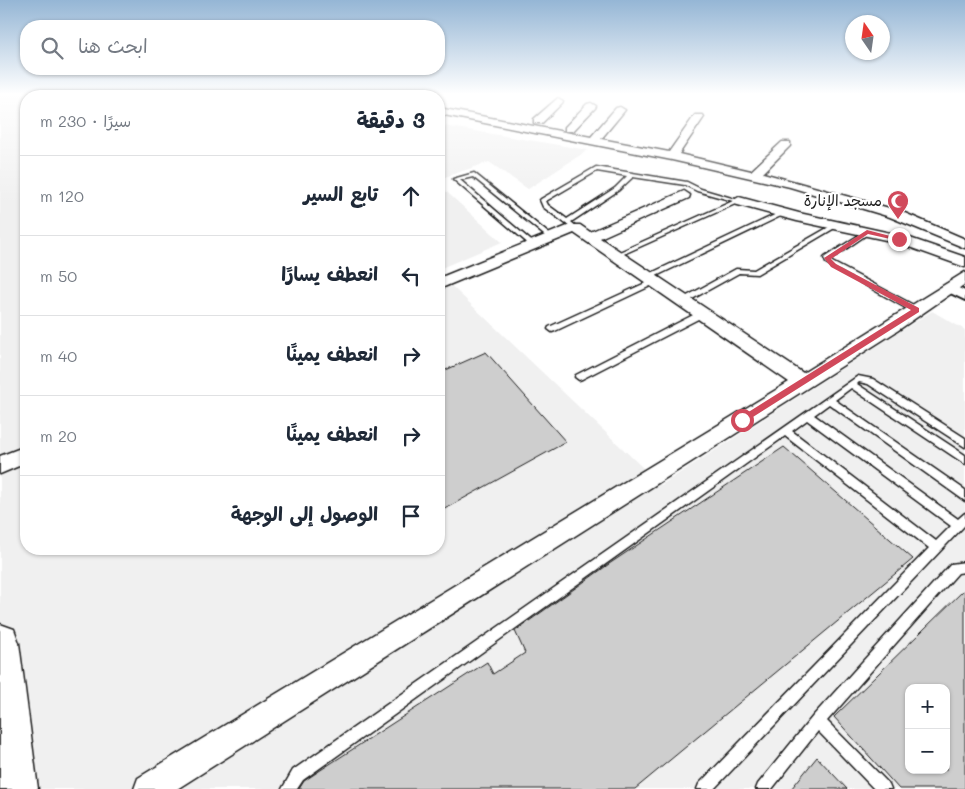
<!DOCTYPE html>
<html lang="ar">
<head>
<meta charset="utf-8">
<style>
	:root { --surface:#fff; --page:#f6f6f7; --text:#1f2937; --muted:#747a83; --line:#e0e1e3 }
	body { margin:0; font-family:Mali,"Playpen Sans Arabic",sans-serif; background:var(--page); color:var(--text); direction:rtl }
	.controls { position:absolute; right:15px; bottom:15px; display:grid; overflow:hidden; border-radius:10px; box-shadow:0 1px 4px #0004 }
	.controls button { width:45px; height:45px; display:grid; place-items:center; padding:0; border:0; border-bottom:1px solid var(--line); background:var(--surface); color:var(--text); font:25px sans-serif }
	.compass { position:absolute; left:845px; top:15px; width:45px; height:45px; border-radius:50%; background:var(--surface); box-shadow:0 1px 4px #0004; rotate:347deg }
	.stop { position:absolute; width:15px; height:15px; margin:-11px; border:4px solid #d1495b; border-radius:50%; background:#fff }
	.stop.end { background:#d1495b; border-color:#fff; box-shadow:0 1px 5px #0008 }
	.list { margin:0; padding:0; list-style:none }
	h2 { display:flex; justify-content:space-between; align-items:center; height:65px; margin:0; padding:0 20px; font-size:21px }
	h2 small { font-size:16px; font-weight:400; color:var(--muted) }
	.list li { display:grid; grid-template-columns:32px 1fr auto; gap:15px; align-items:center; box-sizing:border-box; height:80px; padding:0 20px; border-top:1px solid var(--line) }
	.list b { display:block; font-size:19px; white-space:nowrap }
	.list em { font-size:16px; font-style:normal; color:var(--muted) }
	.icon { flex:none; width:28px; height:28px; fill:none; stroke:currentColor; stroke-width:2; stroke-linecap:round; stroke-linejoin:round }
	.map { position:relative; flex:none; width:965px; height:789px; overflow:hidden; direction:ltr }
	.search { position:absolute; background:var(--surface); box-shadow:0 1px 4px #0004; left:20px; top:20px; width:425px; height:55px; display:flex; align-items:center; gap:12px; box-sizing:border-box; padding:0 18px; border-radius:20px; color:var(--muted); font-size:19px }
	.panel { position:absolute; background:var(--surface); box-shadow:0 1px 4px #0004; left:20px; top:90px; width:425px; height:465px; border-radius:20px; direction:rtl }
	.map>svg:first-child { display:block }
	.built { fill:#f0f0f0; fill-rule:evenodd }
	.building { fill:#cecece; stroke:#1c1c1c; fill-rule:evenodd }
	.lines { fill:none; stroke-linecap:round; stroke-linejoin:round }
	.service-casing { stroke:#1c1c1c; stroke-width:3 }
	.pedestrian-casing { stroke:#1c1c1c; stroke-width:4 }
	.minor-casing { stroke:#1c1c1c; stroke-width:3 }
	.primary-casing { stroke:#1c1c1c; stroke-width:3 }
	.service { fill:#fff; fill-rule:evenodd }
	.pedestrian { fill:#fff; fill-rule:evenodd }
	.minor { fill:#fff; fill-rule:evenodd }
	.primary { fill:#fff; fill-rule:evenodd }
	.route { fill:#d1495b }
	.labels { text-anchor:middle; stroke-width:4.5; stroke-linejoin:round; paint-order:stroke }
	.far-poi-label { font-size:15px; fill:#1c1c1c; stroke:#fff; text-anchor:end }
</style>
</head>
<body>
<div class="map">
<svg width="965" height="789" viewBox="0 0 965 789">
	<rect width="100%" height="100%" fill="#fff"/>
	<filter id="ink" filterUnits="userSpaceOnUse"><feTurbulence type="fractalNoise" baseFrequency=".02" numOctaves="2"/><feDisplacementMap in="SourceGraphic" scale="10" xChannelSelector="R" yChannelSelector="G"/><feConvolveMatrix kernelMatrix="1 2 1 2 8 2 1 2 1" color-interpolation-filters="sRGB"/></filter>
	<g filter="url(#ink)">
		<g class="built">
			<path d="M0,94H268L281,96H26V549H439V274L661,485L932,311L965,330V789H0ZM909,688H946V770H909Z"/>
			<path d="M439,125L588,150L528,189L489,162L439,179Z"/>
			<path d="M439,185L502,242L439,269Z"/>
		</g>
		<g class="building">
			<path d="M486,352L566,442L439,512V373Z"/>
			<path d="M784,447L913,559L635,789H299L304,781L316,773L487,662L493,674L525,653L515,631L609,564Z"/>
			<path d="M965,589V789H899L834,717ZM909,688H946V770H909Z"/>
			<path d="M817,757L847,789H791Z"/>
		</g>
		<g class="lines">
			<g class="service-casing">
				<g id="service">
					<path d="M596,167L687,182L701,189L742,201L617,257L614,255L615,254L733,201L697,191L685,185L633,177L619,190L571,222L577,227V229H573L543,207L540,200L541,199ZM597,171L627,176L615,188L567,219L548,205L546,201Z"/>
					<path d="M474,173L553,237V239H549L473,177L460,180L536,245L533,247L531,246L453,179Z"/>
					<path d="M783,211L786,213L785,214L652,278H646L645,276Z"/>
					<path d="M836,223L839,225L838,226L757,274L739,273L685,303H682L678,301L736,269L754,270Z"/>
					<path d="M867,230L870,232L869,233L831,259L832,262L919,308L920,310L919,312H913L826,263L824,258L825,257Z"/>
					<path d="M652,280H658L659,282L555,331L552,332L548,329L549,327Z"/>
					<path d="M701,311L704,312L705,314L704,316L582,379L579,380L575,377L576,375Z"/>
					<path d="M858,376L873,379L965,438V447L868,384L859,382L857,384L965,455V464L851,388L835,400L965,490V501L829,404L814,415L958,519L965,513V525L714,789H697L699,784L929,548L785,436L303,780L297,789H282L293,770ZM807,420L951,526L936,541L792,431Z"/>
					<path d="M965,562V572L958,573L827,721L889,784L891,789H874L818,731L772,789H756L758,784L813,716L951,564Z"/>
				</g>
			</g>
			<g class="pedestrian-casing">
				<path id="pedestrian" d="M950,284L965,291V300L946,291L944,288Z"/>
			</g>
			<g class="minor-casing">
				<g id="minor">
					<path d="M274,94H294L295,96H276Z"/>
					<path d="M414,94H432L433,96H416Z"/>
					<path d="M558,98L563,101L562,103L542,123H534V119Z"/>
					<path d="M591,103L596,106L595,108L573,131H565V127L587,104Z"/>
					<path d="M620,107L625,110L601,139L669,152L695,115H703L704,117L679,154L751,171L782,142H790V146L763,173L900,211L965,239V248L890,217L790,187L672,160L439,114V108L591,137L616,108Z"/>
					<path d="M684,191L690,195L689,198L600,238L803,373L965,272V284L897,331L177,789H134L138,778L789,382L574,233L439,289V278L570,225H580L590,232Z"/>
					<path d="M739,197L799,213L904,236L965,257V267L895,242L797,221L734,204L732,201Z"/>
					<path d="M26,446V463L0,474V456Z"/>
				</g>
			</g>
			<g class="primary-casing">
				<path id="primary" d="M0,624L14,629L19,643L38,789H0Z"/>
			</g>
			<use href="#service" class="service"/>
			<use href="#pedestrian" class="pedestrian"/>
			<use href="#minor" class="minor"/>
			<use href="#primary" class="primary"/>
		</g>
	</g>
	<linearGradient id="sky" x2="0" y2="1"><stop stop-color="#95b6d5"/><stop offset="0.46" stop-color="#fff"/><stop offset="1" stop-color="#fff" stop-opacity="0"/></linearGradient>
	<rect width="965" height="204" fill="url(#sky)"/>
	<path class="route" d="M867,230L902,239L899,241L868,234L831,259L836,264L919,308V312L745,422H739V418L911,310L831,267L824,258Z"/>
	<defs>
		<g id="mosque-pin" transform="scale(1.125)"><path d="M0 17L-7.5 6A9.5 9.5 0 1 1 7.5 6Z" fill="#d1495b" stroke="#fff"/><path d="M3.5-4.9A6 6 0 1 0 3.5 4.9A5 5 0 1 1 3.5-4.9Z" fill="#fff"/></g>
	</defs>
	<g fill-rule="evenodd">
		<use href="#mosque-pin" x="898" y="201"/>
	</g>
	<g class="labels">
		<g class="far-poi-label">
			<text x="882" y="206">مسجد الإنارة</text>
		</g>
	</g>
</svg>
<div class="controls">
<button>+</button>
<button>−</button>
</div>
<svg class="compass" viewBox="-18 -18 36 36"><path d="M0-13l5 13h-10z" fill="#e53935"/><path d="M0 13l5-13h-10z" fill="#747a83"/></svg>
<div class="stop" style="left:742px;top:420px"></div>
<div class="stop end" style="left:899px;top:239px"></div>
<div class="search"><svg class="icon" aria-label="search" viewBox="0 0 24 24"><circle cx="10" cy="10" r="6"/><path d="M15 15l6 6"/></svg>ابحث هنا</div>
<section class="panel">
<h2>3 دقيقة<small>سيرًا · 230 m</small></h2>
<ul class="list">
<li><svg class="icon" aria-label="ahead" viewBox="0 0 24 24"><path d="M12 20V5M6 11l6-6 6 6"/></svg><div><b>تابع السير</b></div><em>120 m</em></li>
<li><svg class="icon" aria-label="left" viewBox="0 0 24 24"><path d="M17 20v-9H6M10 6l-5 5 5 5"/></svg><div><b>انعطف يسارًا</b></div><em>50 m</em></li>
<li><svg class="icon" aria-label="right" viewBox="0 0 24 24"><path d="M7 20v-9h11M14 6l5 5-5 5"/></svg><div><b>انعطف يمينًا</b></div><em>40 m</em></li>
<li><svg class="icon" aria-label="right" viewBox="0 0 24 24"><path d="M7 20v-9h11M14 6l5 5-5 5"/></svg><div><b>انعطف يمينًا</b></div><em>20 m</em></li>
<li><svg class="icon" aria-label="arrive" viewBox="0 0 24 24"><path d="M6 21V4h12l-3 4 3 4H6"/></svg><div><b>الوصول إلى الوجهة</b></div></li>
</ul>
</section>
</div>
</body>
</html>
